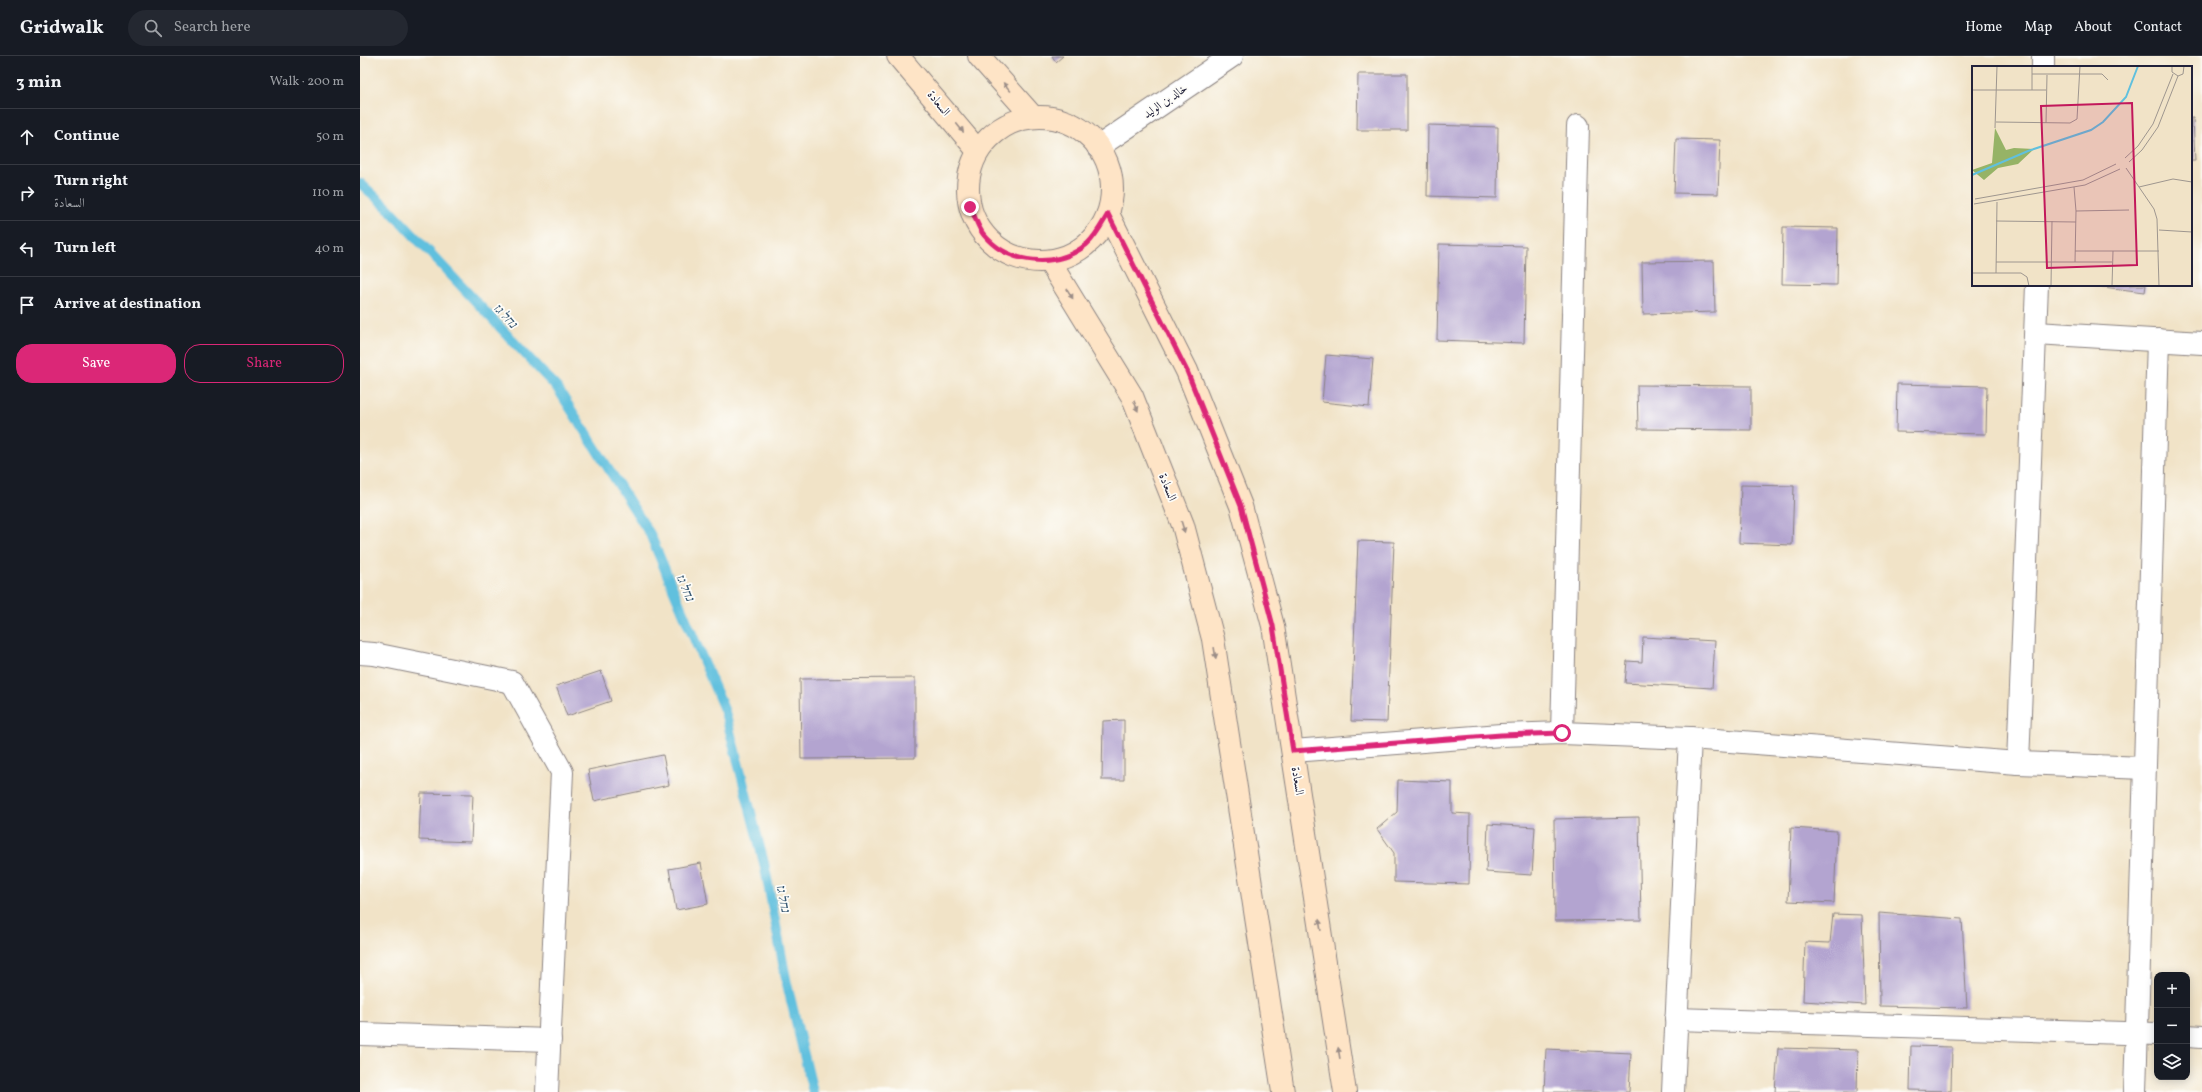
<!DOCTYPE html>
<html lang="en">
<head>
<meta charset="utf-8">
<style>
	:root { --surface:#171b24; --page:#242831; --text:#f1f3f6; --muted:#9ea1a6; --line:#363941; --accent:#db2777 }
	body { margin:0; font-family:Vollkorn,Amiri,"Frank Ruhl Libre",serif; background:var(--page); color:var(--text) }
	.controls { position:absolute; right:12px; bottom:12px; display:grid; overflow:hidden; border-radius:8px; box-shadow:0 2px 10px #0003 }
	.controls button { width:36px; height:36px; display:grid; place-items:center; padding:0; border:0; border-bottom:1px solid var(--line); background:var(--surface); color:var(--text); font:20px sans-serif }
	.stop { position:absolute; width:12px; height:12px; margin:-9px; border:3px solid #db2777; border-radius:50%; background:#fff }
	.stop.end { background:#db2777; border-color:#fff; box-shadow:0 1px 4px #0008 }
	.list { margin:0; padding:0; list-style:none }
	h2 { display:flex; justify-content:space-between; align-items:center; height:52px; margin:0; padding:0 16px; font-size:17px }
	h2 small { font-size:13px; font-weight:400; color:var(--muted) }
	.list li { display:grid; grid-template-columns:26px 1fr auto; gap:12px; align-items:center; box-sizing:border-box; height:56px; padding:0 16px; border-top:1px solid var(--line) }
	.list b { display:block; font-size:15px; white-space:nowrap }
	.list p { margin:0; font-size:13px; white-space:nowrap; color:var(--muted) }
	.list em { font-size:13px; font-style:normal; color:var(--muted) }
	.actions { display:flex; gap:8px; padding:12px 16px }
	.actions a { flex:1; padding:9px 0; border:1px solid var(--accent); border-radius:16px; text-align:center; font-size:14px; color:var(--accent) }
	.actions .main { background:var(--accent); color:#fff }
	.icon { flex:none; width:22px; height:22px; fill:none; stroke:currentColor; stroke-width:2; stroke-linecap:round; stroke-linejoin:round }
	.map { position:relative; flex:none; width:1842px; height:1036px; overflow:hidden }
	header { display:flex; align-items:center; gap:24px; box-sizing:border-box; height:56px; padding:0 20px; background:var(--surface); border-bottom:1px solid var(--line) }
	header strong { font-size:19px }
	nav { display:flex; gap:22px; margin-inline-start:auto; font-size:14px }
	.search { width:280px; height:36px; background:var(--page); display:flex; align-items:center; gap:10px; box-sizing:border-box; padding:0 14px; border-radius:22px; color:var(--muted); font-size:15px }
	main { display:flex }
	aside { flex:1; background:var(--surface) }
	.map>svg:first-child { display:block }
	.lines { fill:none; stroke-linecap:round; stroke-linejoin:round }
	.stream { stroke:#60c0de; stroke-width:10 }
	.building { fill:#b3a4d0 }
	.street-casing { stroke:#8a8281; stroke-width:24 }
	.secondary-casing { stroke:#8a8281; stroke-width:24 }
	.street { stroke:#fff; stroke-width:22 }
	.secondary { stroke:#fee4c6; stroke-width:22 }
	.oneway { fill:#9b8d87 }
	.route { stroke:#db2777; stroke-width:5 }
	.labels { text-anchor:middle; stroke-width:3.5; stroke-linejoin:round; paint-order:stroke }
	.street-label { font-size:12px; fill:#22223b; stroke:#fdfcf7 }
	.water-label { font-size:13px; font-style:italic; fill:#385974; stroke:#fdfcf7 }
	.inset-river { fill:none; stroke:#60c0de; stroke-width:2 }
	.inset-road { fill:none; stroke:#9e968f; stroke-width:1 }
	.view { fill:#c2185b; fill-opacity:0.15; stroke:#c2185b; stroke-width:2 }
	.inset-edge { fill:none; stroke:#22223b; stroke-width:2 }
</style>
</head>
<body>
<header>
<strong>Gridwalk</strong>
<div class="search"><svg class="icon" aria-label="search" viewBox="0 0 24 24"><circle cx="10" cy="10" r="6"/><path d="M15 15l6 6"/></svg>Search here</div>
<nav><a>Home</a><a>Map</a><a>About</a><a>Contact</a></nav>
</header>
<main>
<aside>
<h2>3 min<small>Walk · 200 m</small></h2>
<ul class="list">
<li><svg class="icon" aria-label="ahead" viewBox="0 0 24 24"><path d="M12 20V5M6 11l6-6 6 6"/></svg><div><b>Continue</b></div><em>50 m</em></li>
<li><svg class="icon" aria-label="right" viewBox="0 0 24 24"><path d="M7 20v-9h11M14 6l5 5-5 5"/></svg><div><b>Turn right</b><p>السعادة</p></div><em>110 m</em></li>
<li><svg class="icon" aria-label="left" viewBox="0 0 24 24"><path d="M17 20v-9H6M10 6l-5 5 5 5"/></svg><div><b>Turn left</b></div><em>40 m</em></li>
<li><svg class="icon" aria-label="arrive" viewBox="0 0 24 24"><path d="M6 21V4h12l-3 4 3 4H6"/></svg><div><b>Arrive at destination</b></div></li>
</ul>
<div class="actions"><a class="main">Save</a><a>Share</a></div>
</aside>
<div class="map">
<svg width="1842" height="1036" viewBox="0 0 1842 1036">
	<rect width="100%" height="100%" fill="#fdfcf7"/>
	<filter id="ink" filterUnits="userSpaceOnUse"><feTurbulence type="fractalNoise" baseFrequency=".025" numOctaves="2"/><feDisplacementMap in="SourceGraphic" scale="8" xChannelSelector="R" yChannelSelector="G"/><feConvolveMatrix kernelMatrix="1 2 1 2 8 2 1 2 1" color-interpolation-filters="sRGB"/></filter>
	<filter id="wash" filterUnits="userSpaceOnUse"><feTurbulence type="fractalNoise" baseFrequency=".012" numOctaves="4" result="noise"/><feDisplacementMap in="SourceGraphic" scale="16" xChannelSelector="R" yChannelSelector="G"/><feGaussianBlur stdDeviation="0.9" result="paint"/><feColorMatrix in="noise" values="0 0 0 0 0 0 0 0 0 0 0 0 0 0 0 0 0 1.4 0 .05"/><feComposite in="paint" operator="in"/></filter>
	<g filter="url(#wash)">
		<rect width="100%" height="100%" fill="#f1e3c7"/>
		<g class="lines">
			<path class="stream" d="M0,127L28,152L198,333L290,478L365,656L404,807L427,928L453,1036"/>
		</g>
		<g id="blocks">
			<g class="building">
				<path d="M692,0H703L696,6Z"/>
				<path d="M998,18H1047V74H997Z"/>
				<path d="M1831,62H1833L1835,105H1831Z"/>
				<path d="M1068,69L1138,71L1137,142L1067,140Z"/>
				<path d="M1316,83L1360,84L1358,138L1314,137Z"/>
				<path d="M1423,171L1478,172L1477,229L1422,228Z"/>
				<path d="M1079,188L1166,190L1164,287L1077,284Z"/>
				<path d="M1354,205L1355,256L1283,258L1282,206Z"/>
				<path d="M1727,229H1786L1785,236Z"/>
				<path d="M966,299L1013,303L1009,351L962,346Z"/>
				<path d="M1537,328L1627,330L1626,378L1536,376Z"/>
				<path d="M1277,329L1391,330V374L1278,373Z"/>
				<path d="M1381,429L1434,430L1432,489L1379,487Z"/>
				<path d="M998,485L1034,486L1027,666L991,665Z"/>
				<path d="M1283,581L1355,585L1352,632L1265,627L1267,605L1282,606Z"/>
				<path d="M241,615L251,645L207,660L196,630Z"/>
				<path d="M555,622V702L441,703L440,623Z"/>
				<path d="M764,664V724H742L743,665Z"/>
				<path d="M303,699L309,729L234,745L228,714Z"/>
				<path d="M1038,724L1092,726V757L1110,758L1109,828L1034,826V797L1017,773L1037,756Z"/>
				<path d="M61,737L113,738L111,786L59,784Z"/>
				<path d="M1279,761L1281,864L1195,865L1194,763Z"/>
				<path d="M1128,768L1175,771L1172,819L1126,816Z"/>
				<path d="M1431,772L1477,775L1474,847L1428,845Z"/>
				<path d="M341,807L348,848L316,854L309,813Z"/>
				<path d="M1519,857L1602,863L1607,952L1520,950Z"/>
				<path d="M1473,858L1502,859L1505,949L1443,945L1445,886L1470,887Z"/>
				<path d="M1551,990L1592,991L1591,1035L1550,1034Z"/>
				<path d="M1418,992L1498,994L1497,1036H1415Z"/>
				<path d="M1186,993L1271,997L1269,1036H1184Z"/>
			</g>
		</g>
	</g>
	<g filter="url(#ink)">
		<use href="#blocks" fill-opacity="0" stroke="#8a8281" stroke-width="1"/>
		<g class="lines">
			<g class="street-casing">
				<g id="street">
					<path d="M1683,11V0"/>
					<path d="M738,91L872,0"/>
					<path d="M1676,277L1842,287"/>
					<path d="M0,597L14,598L152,626L202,716L187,1036"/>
					<path d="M1202,677L1218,70"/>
					<path d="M933,695L1141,679L1202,677L1330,682L1658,707L1784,712"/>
					<path d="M1658,707L1677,229"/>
					<path d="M1316,963L1797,978"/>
					<path d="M0,978L190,984"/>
					<path d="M1827,980L1842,981"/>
					<path d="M1313,1036L1330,682"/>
					<path d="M1775,1036L1798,284"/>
				</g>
			</g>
			<g class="secondary-casing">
				<g id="secondary">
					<path d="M538,0L618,95"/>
					<path d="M619,0L673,61"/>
					<circle cx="680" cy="133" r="72"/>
					<path d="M748,158L827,315L881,450L913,570L985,1036"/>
					<path d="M689,205L772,340L823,469L853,583L923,1036"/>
				</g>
			</g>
			<use href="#street" class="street"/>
			<use href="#secondary" class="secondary"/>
		</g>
		<defs><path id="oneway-solid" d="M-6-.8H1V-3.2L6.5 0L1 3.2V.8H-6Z"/></defs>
		<g class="oneway">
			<use href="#oneway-solid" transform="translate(647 31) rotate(-131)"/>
			<use href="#oneway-solid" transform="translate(600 72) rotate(51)"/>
			<use href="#oneway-solid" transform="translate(710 238) rotate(59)"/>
			<use href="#oneway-solid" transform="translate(776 350) rotate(68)"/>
			<use href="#oneway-solid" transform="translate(823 471) rotate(73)"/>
			<use href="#oneway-solid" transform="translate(855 597) rotate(81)"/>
			<use href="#oneway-solid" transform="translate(960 869) rotate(-99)"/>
			<use href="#oneway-solid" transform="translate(979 997) rotate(-99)"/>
		</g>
	</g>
	<g class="lines" filter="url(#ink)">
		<path class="route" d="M610,151C615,160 618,172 624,179C649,209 697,213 727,188C736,180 742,168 748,158L827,315L881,450L913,570L933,695L1141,679L1202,677"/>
	</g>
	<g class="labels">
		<g class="street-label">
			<text transform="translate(805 45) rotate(-35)" y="4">خالد بن الوليد</text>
			<text transform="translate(579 47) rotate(51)" y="4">السعادة</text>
			<text transform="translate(808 431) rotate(68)" y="4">السعادة</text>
			<text transform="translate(938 725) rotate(81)" y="4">السعادة</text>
		</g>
		<g class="water-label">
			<text transform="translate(146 259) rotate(47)" y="5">נחל גז</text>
			<text transform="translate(326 531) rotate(67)" y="5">נחל גז</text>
			<text transform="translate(424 842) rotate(79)" y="5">נחל גז</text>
		</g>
	</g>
	<g transform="translate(1612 10)">
		<rect width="220" height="220" fill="#f1e3c7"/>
		<path d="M23,62L34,84L42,82L62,83L46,98L26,102L12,114L0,104L20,97Z" fill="#96b366"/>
		<path class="inset-river" d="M0,109L56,85L119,64L131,56L154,31L166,0"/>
		<path class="inset-road" d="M200,0V6L206,10L211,8L212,0M60,8H130L136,14M0,24H74M60,24V0M24,56L98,57L105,53L108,0M74,57L75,9M23,62L25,0M153,92L166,80L181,58L201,8M157,96L170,84L186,61L206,10M154,102L182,143L185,153L187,220M102,121L104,145L103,196M167,121L201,113L220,116M3,133L111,114L144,98M2,138L113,119L148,103M104,145L157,144M24,155L104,156M187,164L220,166M103,185H187M24,196H140M0,207H49L55,211L57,220M24,207L25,136M79,220L80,155M140,220L141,185"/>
		<path class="view" d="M160,37L165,199L75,202L69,40Z"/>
		<rect width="220" height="220" class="inset-edge"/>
	</g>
</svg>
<div class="controls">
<button>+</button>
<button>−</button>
<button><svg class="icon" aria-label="layers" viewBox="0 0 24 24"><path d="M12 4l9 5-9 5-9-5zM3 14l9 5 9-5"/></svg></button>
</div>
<div class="stop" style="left:1202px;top:677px"></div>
<div class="stop end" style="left:610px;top:151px"></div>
</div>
</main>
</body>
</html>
